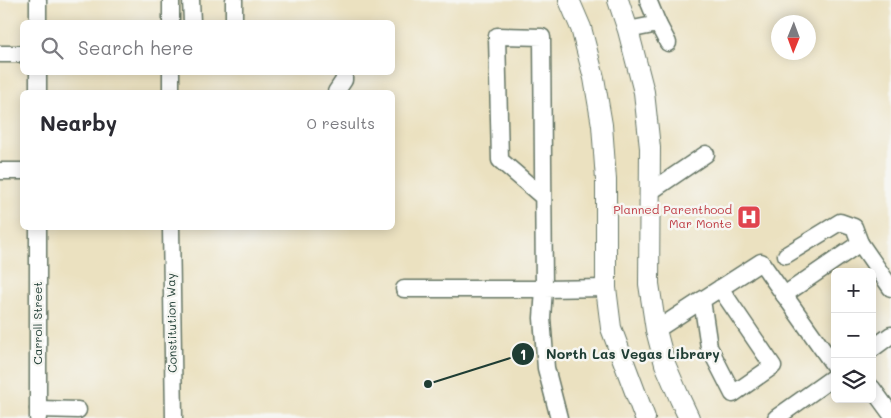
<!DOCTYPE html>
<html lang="en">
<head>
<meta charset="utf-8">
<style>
	:root { --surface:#fff; --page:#f2f2f3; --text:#2b2b33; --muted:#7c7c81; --line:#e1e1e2 }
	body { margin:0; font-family:Mali,sans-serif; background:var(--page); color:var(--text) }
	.controls { position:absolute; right:15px; bottom:15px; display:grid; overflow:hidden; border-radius:8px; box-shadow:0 2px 12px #0003 }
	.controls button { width:45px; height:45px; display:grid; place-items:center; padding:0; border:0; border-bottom:1px solid var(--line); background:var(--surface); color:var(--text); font:25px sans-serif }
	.compass { position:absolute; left:771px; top:15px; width:45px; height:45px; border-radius:50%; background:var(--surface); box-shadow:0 2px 12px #0003; rotate:181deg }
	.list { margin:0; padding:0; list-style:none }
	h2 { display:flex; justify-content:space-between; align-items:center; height:65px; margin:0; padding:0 20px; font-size:21px }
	h2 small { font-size:16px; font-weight:400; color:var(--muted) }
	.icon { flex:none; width:28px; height:28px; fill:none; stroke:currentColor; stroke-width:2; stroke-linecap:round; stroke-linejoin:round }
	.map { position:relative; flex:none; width:891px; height:418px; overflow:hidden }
	.search { position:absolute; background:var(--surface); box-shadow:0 2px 12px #0003; left:20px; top:20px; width:375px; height:55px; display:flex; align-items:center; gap:12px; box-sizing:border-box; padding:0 18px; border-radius:8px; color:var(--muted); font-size:19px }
	.panel { position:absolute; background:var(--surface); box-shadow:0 2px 12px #0003; left:20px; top:90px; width:375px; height:140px; border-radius:8px }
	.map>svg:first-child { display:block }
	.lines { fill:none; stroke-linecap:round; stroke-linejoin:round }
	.minor-casing { stroke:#667665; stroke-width:19 }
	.major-casing { stroke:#667665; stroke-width:22 }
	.minor { stroke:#fff; stroke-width:16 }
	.major { stroke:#fff; stroke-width:20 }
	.labels { text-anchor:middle; stroke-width:5; stroke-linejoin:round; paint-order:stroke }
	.health-label { font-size:12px; fill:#be3a42; stroke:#f6f6f2; text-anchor:end }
	.street-label { font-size:12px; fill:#1f3d34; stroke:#f6f6f2 }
	.leader { fill:none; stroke:#1f3d34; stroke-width:2 }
	.callout-dot { fill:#1f3d34; stroke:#f6f6f2; stroke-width:2 }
	.mark-label { font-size:15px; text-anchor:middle; font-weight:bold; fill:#fff }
	.callout-label { font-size:14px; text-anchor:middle; font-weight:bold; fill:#1f3d34; stroke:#f6f6f2; stroke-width:5; stroke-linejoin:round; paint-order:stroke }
</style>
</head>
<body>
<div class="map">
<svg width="891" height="418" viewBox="0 0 891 418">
	<rect width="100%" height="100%" fill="#f6f6f2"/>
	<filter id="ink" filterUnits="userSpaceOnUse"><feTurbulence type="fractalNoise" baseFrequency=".02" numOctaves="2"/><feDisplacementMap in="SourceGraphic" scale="10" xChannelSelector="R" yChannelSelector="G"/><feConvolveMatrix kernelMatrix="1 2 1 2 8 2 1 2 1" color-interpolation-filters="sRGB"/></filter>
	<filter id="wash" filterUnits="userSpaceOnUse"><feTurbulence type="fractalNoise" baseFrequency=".0096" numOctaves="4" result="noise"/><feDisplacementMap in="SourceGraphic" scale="20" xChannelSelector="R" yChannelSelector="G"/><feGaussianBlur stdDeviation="1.12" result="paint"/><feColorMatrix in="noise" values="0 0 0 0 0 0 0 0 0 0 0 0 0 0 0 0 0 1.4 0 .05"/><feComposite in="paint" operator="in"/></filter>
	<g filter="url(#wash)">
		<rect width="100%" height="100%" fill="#ebe1c0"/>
	</g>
	<g filter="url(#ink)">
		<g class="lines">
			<g class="minor-casing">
				<g id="minor">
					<path d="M191,0L192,22"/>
					<path d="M648,0L658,24"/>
					<path d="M38,22V0"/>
					<path d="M171,22V0"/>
					<path d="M234,22V0"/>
					<path d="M628,30L658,24L668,43"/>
					<path d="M0,54H22"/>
					<path d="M38,72V92"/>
					<path d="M171,72V92"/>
					<path d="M336,92L344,80V72"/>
					<path d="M0,171H22"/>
					<path d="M650,192L706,154"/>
					<path d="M171,228L174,418"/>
					<path d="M860,243L891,288"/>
					<path d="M720,288L773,366L733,394L709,347L702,300L761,262L835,367"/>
					<path d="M404,289H544L542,37L497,36L500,160L543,197"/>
					<path d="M784,295L860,243L854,227L840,222L786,255"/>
					<path d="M656,330L702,300"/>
					<path d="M872,349L891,335"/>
					<path d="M872,388L891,414"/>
					<path d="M38,409L78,410"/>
					<path d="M38,418V228"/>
					<path d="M559,418L546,368L542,318L544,289L606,288"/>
					<path d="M776,418L835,376"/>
				</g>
			</g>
			<g class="major-casing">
				<g id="major">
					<path d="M569,0L581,28L594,78L602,125L606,180V288L611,328L645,418"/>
					<path d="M618,0L628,30L644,92L650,148L649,284L656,330L665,364L680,399L689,418"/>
				</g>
			</g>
			<use href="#minor" class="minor"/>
			<use href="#major" class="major"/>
		</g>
	</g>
	<defs>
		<g id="hospital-square" transform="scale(1.25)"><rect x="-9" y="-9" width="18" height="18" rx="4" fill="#e0444e" stroke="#f6f6f2"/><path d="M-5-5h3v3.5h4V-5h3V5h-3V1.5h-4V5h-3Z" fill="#fff"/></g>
	</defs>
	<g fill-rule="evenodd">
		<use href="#hospital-square" x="749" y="217"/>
	</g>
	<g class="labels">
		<g class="health-label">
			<text x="732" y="214">Planned Parenthood<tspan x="732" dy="14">Mar Monte</tspan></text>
		</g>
		<g class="street-label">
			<text transform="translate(38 323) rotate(-90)" y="4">Carroll Street</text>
			<text transform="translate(172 323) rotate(-91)" y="4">Constitution Way</text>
		</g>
	</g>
	<path class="leader" d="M428 384L523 354"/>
	<g class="callout-dot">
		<circle cx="428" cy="384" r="5"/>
		<circle cx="523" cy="354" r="12"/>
	</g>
	<g class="mark-label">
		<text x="523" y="360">1</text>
	</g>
	<g class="callout-label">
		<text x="633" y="359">North Las Vegas Library</text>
	</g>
</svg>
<div class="controls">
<button>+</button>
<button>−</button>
<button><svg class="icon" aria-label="layers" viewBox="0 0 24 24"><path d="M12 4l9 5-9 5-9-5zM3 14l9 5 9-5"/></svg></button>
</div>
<svg class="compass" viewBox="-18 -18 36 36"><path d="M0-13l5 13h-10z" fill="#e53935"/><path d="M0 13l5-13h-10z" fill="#7c7c81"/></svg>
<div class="search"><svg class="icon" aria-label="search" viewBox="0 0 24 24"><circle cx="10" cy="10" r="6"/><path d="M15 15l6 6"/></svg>Search here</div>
<section class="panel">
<h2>Nearby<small>0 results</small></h2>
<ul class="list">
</ul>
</section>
</div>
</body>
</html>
